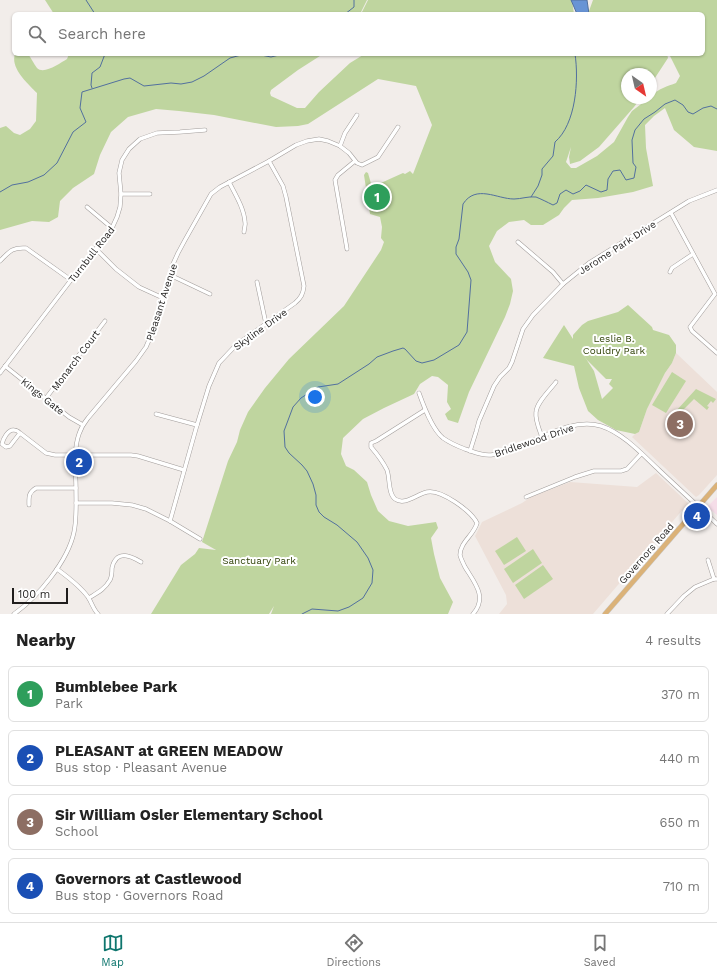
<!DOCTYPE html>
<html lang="en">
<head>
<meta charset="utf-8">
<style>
	:root { --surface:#fff; --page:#f2f2f2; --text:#222; --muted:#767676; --line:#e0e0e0; --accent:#0f766e }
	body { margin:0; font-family:"Work Sans",sans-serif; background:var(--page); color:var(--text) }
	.compass { position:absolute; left:621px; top:68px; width:36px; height:36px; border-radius:50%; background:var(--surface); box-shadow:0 1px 3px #0004; rotate:146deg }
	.scale { position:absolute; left:12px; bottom:10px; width:56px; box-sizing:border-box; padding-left:4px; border:2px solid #1f1d1c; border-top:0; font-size:11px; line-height:14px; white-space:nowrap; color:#1f1d1c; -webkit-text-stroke:3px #fff; paint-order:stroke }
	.you { position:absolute; left:315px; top:397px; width:14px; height:14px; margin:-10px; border:3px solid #fff; border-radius:50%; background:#1a73e8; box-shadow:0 0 0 6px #1a73e833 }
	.badge { display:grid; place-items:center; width:26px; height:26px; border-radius:50%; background:var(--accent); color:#fff; font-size:13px; font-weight:700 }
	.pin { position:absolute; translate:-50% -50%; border:2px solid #fff; box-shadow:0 1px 4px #0006 }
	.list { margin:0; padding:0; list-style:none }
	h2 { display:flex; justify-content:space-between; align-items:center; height:52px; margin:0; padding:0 16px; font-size:17px }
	h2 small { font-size:13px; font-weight:400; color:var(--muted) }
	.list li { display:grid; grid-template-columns:26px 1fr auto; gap:12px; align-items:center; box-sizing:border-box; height:56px; margin:0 8px 8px; padding:0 8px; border:1px solid var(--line); border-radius:6px }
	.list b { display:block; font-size:15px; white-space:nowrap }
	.list p { margin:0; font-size:13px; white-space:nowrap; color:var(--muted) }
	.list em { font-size:13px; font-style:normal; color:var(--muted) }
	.icon { flex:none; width:22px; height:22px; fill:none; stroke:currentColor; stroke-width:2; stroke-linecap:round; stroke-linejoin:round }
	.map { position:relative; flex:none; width:717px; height:614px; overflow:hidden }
	.search { position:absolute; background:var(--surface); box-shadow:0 1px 3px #0004; left:12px; right:12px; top:12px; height:44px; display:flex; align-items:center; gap:10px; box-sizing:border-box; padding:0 14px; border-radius:6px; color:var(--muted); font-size:15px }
	.sheet { height:308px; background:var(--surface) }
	nav { display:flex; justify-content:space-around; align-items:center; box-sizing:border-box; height:56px; border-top:1px solid var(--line); background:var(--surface); font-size:11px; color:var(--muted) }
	nav a { display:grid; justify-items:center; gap:2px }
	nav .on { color:var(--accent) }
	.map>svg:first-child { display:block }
	.commercial { fill:#f5dde8 }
	.built { fill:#ede0d9 }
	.green { fill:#bfd59f; fill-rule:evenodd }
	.water { fill:#6894d5; stroke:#52709e }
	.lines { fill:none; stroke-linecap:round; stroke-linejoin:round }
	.stream { stroke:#52709e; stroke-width:1 }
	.minor-casing { stroke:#a29d9b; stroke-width:4.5 }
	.major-casing { stroke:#c9c9c9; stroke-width:5.5 }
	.minor { stroke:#fff; stroke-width:3.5 }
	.major { stroke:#dbb278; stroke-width:4.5 }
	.labels { text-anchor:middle; stroke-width:4; stroke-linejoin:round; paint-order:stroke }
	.street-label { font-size:10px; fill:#1f1d1c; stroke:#fff }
	.park-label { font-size:10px; fill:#304207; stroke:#fff }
</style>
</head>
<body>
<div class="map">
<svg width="717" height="614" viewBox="0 0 717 614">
	<rect width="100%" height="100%" fill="#f2edea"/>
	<path class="commercial" d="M717,497V515L707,507Z"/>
	<g class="built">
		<path d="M676,353L717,392V475L699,495L696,497L632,437L635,434L639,432L647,409L665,373L672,363Z"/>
		<path d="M656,473L689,504L685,507L593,614H499L507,604L506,595L475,536L482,522L522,503L531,497L570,482L637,487Z"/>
	</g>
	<g class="green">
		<path d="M45,0H367L360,14H54Z"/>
		<path d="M368,0H572L574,14H361Z"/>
		<path d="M593,0H717V151L694,147L674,130L665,108L654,116L645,125L646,148L653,186L633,192L598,198L572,200L564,208L559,215L543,225H531L524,220L509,222L497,231L489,246L495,262L511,279L513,291L510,304L505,317L469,392L458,423L448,420L445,414L451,409L447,402L448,385L438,377L432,376L420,384L414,394L384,408L363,419L343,438L341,454L346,466L354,470L367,482L371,495L378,511L389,521L408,526L436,522L438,528L431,538L434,554L440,578L453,602L448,614H271L274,606L269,614H151L181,565L195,554L199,548L216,550L202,542L228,461L237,442L240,430L248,412L265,388L289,359L344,306L381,250L384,242L381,238L382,227L380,217L370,214L364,175L366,172L368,173L372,187L403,173L405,174L410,171L413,174L432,125L416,86L378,79L308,124L298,126L276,127L214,115L179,111L156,109L128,117L111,132L100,155L94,174L73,188L60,201L58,217L49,222L32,221L0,230V128L6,126L14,133L20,135L30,129L36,121L37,93C28,84 10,68 15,54H28C31,58 34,64 37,68C44,75 60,63 67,59L69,54H323L298,70L271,90L270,93L271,96L297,108H305L319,92L350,63L363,55L366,56L365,54H576L577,56V54H667L668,58L651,84V74H627V98H641L634,107L599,147L580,161L570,164L569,157L571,147L566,162L571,168H576L597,156L614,142L628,117L632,111L649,98H651V96C658,89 668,86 676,83L680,76L669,54H703V14H590L589,11Z"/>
		<path d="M628,305L652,327L653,330L669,335L676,345V353L672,363L665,373L647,409L639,432L635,434L616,430L598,420L588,411L579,388L574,366L543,358L564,325L573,339V335L582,325L588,321L618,312ZM579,348L587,360L606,379H612L609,384L613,388L602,399L594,371Z"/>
		<path d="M672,372L686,381L666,413L652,405Z"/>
		<path d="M696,389L716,399L713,403L711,401L707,406L709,407L707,410L694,399L680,413L677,410Z"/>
		<path d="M517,537L526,551L504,565L495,551Z"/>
		<path d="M533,549L542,563L513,583L504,569Z"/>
		<path d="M543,565L553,579L524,599L515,585Z"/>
	</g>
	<path class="water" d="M571,0H587L589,14L586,13L585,14H577Z"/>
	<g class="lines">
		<g class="stream">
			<path d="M86,0L95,14"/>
			<path d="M345,14L354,7V0"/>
			<path d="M256,54L271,57L283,54"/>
			<path d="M92,88L91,85L92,73L100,67L105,54"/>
			<path d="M0,192L12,185L28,182L44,175L57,163L73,132L86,122L80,108L82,92L124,79L130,78L144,86L171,83L181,84L192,82L204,76L230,58L241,55L256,54"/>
			<path d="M531,197L538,186L542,175V169L553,156L555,142C576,124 579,80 575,54"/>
			<path d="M302,614L312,609L338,611L349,607L363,598L372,583L373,570L368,558L357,542L337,525L324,517L319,512L316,505V495L313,484L307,471L302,465L289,453L285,447L284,431L293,407L301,398L318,387L338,384L369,364L377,357L393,351L403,348L405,349L416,361L422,363L434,360L459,345L467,332L471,280L468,272L456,254V247L459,239L463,204C476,184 497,199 514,199C521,199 529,196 536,197C541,199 547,202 553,205L557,203L560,194L566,190L573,194L580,191L586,185L601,192L607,190L608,179L613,171L620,170L626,180L634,178L636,167L633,163L632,140L635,130L644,119L655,112L665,104L675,100L683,105L688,112L693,114L703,108L711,106L717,109"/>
		</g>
		<g class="minor-casing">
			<g id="minor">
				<path d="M340,146L345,133L357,115"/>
				<path d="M229,182C235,194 244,208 245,222C246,225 244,229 244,232"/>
				<path d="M121,194H150"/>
				<path d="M87,207L112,228"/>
				<path d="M671,213L715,294L690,327L692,331L717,353"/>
				<path d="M518,242L553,272L563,284"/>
				<path d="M96,249L116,269L139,287L163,298"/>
				<path d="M347,249L335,180L338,175L355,161"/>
				<path d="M0,261C9,252 12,247 26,248L71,280"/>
				<path d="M670,272L672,268L693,254"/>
				<path d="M170,275L210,294"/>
				<path d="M257,282L266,324"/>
				<path d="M5,366L69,417L83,425"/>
				<path d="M0,373L71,280L112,228L117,217L120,207L121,194L119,173L122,160L129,149L140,139L157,133L180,132L205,130"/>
				<path d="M419,393C424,407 432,429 443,438C450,443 457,446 465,449C474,452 482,456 491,455C502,454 511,450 521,446C545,436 574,418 601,426C623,433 643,455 659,470C678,488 698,506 717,524"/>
				<path d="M46,398L105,321"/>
				<path d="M425,410L376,441L371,443V447C377,454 383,462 387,470C390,478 388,494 395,499C405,506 417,494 427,492C441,489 471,511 477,523C474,535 460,542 460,555C461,559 463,563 465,567C474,582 488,597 473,614"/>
				<path d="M156,414L197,425"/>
				<path d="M20,433C19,432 16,430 14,430C8,429 3,439 2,444L6,447L10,446L20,433L46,453L55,455H131L138,456L184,470"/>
				<path d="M542,437C539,429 535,420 536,412C537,402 550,390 556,382"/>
				<path d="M470,451L476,432L479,421L494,386L500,377L509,368L512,362L523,329L533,315L563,284L589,263L689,201L717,190"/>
				<path d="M526,497L575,477L594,471H621L627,469L641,454"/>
				<path d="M76,503H112L132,505L146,509L170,521L200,539"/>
				<path d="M29,505C29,497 28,493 36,488H76"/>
				<path d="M170,521L197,425L209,386L219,363L236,345L295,303C301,298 303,294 304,286L286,197L283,186L269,161"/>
				<path d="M708,560L714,579"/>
				<path d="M57,569C68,577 80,586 88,597C92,603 93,609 98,614"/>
				<path d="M89,598C97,593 105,589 110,580C112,576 112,572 112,568C116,550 129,555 141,562"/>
				<path d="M14,614C38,597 68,561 74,532C77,518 76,503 76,489C76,471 73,451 79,434C81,428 84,423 88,418L136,361L146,347L152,333L156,321L173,264L178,253L185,240L211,194L220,187L269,161L296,145L307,141L319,139L328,141L340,146L349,153L357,163L362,165L378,157L398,127"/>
				<path d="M667,614L684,596L695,587L714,579H717"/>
			</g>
		</g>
		<g class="major-casing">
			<path id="major" d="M605,614L717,485"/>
		</g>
		<use href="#minor" class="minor"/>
		<use href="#major" class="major"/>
	</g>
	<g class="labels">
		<g class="street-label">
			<text transform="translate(617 247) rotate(-33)" y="4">Jerome Park Drive</text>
			<text transform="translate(91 254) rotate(-52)" y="4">Turnbull Road</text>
			<text transform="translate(161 302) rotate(-72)" y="4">Pleasant Avenue</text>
			<text transform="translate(260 329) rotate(-36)" y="4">Skyline Drive</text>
			<text transform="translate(75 360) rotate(-53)" y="4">Monarch Court</text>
			<text transform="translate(43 396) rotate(39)" y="4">Kings Gate</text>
			<text transform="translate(534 440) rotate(-19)" y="4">Bridlewood Drive</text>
			<text transform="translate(646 553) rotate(-49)" y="4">Governors Road</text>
		</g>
		<g class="park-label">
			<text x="614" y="342">Leslie B.<tspan x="614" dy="12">Couldry Park</tspan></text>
			<text x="259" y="564">Sanctuary Park</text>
		</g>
	</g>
</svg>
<svg class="compass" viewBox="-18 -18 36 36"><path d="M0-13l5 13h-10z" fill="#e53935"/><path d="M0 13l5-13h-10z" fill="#767676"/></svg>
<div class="scale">100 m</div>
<div class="you"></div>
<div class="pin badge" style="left:377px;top:197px;background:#2e9e5b">1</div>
<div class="pin badge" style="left:79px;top:462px;background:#1a4fb4">2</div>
<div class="pin badge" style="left:680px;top:424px;background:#8d6e63">3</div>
<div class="pin badge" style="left:697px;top:516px;background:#1a4fb4">4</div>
<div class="search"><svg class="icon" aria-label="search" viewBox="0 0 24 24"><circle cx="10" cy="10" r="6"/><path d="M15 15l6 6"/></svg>Search here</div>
</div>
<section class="sheet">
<h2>Nearby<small>4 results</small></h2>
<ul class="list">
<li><span class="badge" style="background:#2e9e5b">1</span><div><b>Bumblebee Park</b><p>Park</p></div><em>370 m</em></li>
<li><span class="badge" style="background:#1a4fb4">2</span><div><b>PLEASANT at GREEN MEADOW</b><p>Bus stop · Pleasant Avenue</p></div><em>440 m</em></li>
<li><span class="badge" style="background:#8d6e63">3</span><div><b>Sir William Osler Elementary School</b><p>School</p></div><em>650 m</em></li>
<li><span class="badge" style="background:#1a4fb4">4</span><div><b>Governors at Castlewood</b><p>Bus stop · Governors Road</p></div><em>710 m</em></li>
</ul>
</section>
<nav>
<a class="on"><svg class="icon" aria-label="map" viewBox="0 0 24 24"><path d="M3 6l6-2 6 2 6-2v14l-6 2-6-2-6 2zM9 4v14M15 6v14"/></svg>Map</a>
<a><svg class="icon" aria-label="directions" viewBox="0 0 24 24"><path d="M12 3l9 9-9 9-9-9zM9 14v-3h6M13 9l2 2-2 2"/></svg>Directions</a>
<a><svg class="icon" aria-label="saved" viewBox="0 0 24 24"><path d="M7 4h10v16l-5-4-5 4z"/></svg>Saved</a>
</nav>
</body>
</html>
